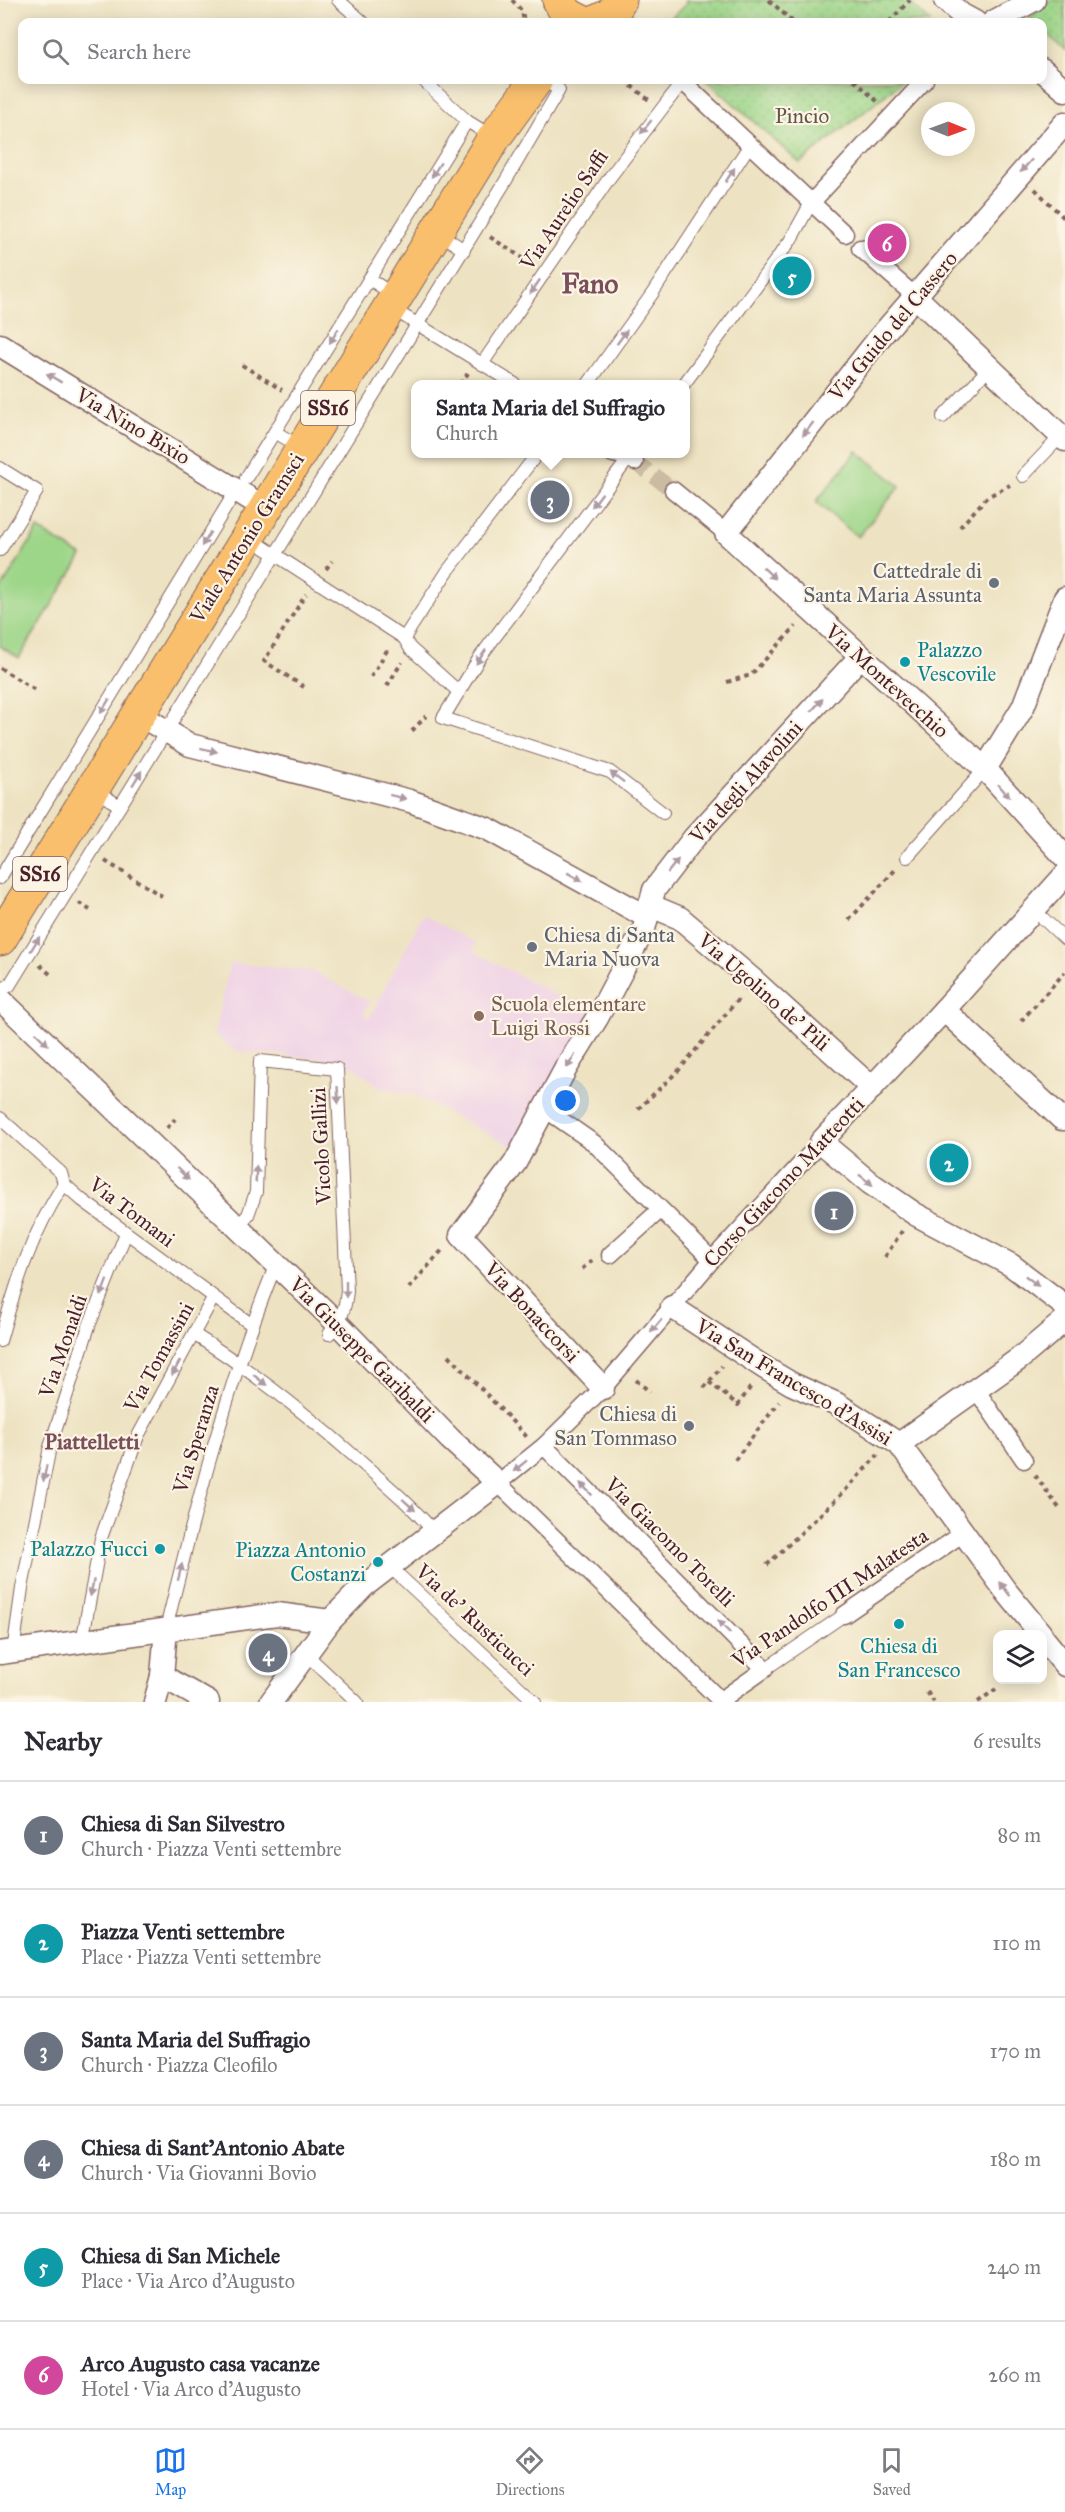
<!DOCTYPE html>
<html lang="en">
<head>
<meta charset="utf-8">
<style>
	:root { --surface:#fff; --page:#f7f7f7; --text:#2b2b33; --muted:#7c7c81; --line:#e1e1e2; --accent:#1a73e8 }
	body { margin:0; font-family:"IM FELL Great Primer",serif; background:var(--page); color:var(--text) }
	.controls { position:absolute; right:18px; bottom:18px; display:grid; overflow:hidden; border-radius:12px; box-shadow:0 3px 15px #0003 }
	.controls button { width:54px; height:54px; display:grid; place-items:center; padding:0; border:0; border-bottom:2px solid var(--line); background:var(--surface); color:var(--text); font:30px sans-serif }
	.compass { position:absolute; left:921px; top:102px; width:54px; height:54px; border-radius:50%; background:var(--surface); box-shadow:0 3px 15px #0003; rotate:91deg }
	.you { position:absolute; left:566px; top:1101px; width:21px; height:21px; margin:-15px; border:4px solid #fff; border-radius:50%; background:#1a73e8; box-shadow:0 0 0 9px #1a73e833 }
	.badge { display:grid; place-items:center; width:39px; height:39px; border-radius:50%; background:var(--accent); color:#fff; font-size:20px; font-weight:700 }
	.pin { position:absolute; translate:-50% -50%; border:3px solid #fff; box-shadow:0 2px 6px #0006 }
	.popup { position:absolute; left:411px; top:380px; width:279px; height:78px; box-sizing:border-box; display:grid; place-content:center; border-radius:12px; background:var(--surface); filter:drop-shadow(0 2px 4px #0005); font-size:20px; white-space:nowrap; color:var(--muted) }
	.popup b { font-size:22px; color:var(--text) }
	.popup::after { content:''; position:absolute; left:50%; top:100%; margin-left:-12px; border:12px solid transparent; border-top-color:var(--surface) }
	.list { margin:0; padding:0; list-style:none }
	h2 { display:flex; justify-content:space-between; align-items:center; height:78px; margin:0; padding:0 24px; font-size:26px }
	h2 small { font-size:20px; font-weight:400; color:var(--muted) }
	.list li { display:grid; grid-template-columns:39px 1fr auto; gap:18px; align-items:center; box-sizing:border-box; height:108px; padding:0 24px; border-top:2px solid var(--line) }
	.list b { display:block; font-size:22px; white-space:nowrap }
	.list p { margin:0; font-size:20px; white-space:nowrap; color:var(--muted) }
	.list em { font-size:20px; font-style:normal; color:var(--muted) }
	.icon { flex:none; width:33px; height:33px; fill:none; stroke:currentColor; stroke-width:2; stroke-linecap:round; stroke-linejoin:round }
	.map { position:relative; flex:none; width:1065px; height:1702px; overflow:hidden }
	.search { position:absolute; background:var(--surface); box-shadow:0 3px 15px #0003; left:18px; right:18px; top:18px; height:66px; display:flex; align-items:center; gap:15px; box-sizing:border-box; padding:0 21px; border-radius:12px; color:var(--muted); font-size:22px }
	.sheet { height:726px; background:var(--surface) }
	nav { display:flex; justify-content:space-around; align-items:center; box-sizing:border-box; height:84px; border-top:2px solid var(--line); background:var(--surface); font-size:16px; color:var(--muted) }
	nav a { display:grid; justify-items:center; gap:3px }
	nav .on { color:var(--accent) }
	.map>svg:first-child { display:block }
	.built { fill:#efd0e6 }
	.green { fill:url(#green-dots); stroke:#747a5a; stroke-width:1.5 }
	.pitch { fill:#9dd689; stroke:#747a5a; stroke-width:1.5 }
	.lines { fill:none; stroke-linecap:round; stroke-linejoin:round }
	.pedestrian-tunnel { stroke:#ccbba3; stroke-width:16; stroke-dasharray:16 8; stroke-linecap:butt }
	.service-casing { stroke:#836360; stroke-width:14 }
	.pedestrian-casing { stroke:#836360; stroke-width:19 }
	.minor-casing { stroke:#836360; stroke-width:25 }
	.primary-casing { stroke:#836360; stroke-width:35 }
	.path { stroke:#836360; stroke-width:4; stroke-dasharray:4.5 4.5; stroke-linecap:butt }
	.service { stroke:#fff; stroke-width:12 }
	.pedestrian { stroke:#fff; stroke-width:16 }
	.minor { stroke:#fff; stroke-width:22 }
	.primary { stroke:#f9bf6d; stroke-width:33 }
	.oneway { fill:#ae9aa0 }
	.worship-dot { fill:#6b7280; stroke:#fcf5e5; stroke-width:2 }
	.culture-dot { fill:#0f9aa8; stroke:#fcf5e5; stroke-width:2 }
	.education-dot { fill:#8d6e63; stroke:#fcf5e5; stroke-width:2 }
	.labels { text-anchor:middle; stroke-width:4.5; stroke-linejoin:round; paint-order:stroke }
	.shield { fill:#fcf5e5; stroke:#7f5f63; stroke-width:1.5 }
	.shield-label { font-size:20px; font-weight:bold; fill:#4a1f2b }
	.park-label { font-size:21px; fill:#635647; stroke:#fcf5e5 }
	.street-label { font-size:21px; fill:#4a1f2b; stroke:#fcf5e5 }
	.worship-label { font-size:21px; fill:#5b616d; stroke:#fcf5e5; text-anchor:end }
	.culture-label { font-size:21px; fill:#0d838f; stroke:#fcf5e5; text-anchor:end }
	.education-label { font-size:21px; fill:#785e54; stroke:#fcf5e5; text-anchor:start }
	.neighbourhood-label { font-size:22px; font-weight:bold; fill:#7b4e5b; stroke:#fcf5e5 }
	.district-label { font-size:27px; font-weight:bold; fill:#7b4e5b; stroke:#fcf5e5 }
</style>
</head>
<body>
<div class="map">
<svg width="1065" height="1702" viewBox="0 0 1065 1702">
	<defs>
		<pattern id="green-dots" width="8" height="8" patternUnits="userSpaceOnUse" patternTransform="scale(1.5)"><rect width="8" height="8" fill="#9dd689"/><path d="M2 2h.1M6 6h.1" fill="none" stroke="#89b776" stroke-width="1.8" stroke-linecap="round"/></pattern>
	</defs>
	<rect width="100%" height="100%" fill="#fcf5e5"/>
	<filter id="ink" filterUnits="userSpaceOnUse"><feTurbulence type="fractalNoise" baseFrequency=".0167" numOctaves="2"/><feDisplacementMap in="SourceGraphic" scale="12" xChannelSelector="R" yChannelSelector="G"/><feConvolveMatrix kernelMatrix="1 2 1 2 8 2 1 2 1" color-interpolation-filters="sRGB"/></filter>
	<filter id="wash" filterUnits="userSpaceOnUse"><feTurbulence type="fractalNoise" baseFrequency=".008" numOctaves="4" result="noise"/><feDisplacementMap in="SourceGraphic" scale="24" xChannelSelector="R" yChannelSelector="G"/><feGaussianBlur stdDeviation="1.35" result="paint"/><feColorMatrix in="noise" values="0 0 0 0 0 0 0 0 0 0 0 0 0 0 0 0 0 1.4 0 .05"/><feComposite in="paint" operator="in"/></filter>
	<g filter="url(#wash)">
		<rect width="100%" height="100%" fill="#ede2c1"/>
		<path class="built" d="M423,915L476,943L473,951L590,1013L515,1148L414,1095L382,1088L345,1061L235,1051L214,1034L230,963L313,971L370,1002L363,1015L369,1018Z"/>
		<g class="green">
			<path d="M685,0H907L930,22H667L687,3Z"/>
			<path d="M1050,0H1065V51L1043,30L1042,22H1034L1029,18Z"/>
			<path d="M707,80H904L800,163Z"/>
		</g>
		<g class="pitch">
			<path d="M857,451L900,486L858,537L816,502Z"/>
			<path d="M38,529L82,556L19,658L0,646V590Z"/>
		</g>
	</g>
	<g filter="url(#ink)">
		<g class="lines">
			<path class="pedestrian-tunnel" d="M635,462L673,490"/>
			<g class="service-casing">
				<g id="service">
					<path d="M338,0L363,22"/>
					<path d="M423,80L467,121L493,137"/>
					<path d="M437,232L464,250"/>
					<path d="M369,279L396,296"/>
					<path d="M391,308L515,384"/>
					<path d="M482,364L610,177L683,81"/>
					<path d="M588,384L652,294L749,146"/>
					<path d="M684,384L790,241L811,203"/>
					<path d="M943,417L989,368"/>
					<path d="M275,432L302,448"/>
					<path d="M632,454L480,657L443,718L610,772L663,813"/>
					<path d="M0,468L37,491L0,550"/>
					<path d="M1023,476L1061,436"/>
					<path d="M246,478L467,121"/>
					<path d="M248,537L404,638L410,648L459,692"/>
					<path d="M404,638L447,572L537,454"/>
					<path d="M93,789L120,806"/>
					<path d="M907,857L985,769"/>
					<path d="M0,878L237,489"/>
					<path d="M1034,910L1065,939"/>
					<path d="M0,989L9,986L505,182L559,90L545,80"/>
					<path d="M0,1118L61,1173L64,1184L82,1200L252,1325"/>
					<path d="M237,1227L248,1215L256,1192L260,1061L337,1069L347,1291C345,1309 342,1320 329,1334"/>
					<path d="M195,1335C254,1372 309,1416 362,1463C387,1485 412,1506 434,1532"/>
					<path d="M0,1341C16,1284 31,1234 64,1184"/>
					<path d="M388,1565L535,1702"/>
					<path d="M166,1629C196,1505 228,1382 276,1264"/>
					<path d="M82,1642L101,1538L138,1436L213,1298"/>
					<path d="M13,1652L22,1588L50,1447L89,1326L126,1233"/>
					<path d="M306,1654L357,1702"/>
					<path d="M765,1669L844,1615"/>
				</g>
			</g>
			<g class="pedestrian-casing">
				<g id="pedestrian">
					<path d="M681,80L845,234"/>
					<path d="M811,203L925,80"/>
					<path d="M860,248L916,297"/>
					<path d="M613,454L629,457L635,462"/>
					<path d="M673,490L726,533"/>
					<path d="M545,1109L594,1143L712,1260"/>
					<path d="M610,1255L660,1210"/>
					<path d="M977,1391L1024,1460"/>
					<path d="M544,1446L765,1669L721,1700"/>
					<path d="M844,1615L965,1532"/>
					<path d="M722,1702L498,1483L544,1446L603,1388L712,1260L821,1142"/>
				</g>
			</g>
			<g class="minor-casing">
				<g id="minor">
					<path d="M945,0L962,15L975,22"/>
					<path d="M993,22L1034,0"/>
					<path d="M1042,70L1065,90"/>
					<path d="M1065,123L880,337L726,533L985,769L1065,857"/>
					<path d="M916,297L1065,440"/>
					<path d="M0,345L265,508"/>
					<path d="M138,714L190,745L410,801L488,829L647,917"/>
					<path d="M985,769L1023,707L1065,598"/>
					<path d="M1065,875L944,1010L821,1142L870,1183L915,1214L1011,1265L1065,1306"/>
					<path d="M649,905L680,918L753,980L872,1088"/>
					<path d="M0,999L338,1324L450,1439L498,1483L364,1586L330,1621L271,1702"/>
					<path d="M944,1010L1062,1119H1065"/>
					<path d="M672,1307L765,1368L792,1384L837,1404L899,1444L1005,1590L1041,1634"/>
					<path d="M603,1388L461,1235L515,1163L566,1068L597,1018L644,929L654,890L694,838L860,657"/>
					<path d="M899,1444L1019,1359L1065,1320"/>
					<path d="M1042,1637L1065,1665"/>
					<path d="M0,1653L277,1614L330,1621"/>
					<path d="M162,1676L208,1702"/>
					<path d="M155,1702L162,1676L166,1629"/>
				</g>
			</g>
			<g class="primary-casing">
				<g id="primary">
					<path d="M559,0L567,14L582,22"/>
					<path d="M596,22L612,14L620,0"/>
					<path d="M0,939L494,138L536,80"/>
				</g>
			</g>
			<g class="path">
				<path d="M512,0L522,11L524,22"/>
				<path d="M769,0L793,22"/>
				<path d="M889,22L910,0"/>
				<path d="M624,80L649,100"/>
				<path d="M854,80L878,102"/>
				<path d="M1035,189L1065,219"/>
				<path d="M490,237L532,264"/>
				<path d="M242,365L282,390"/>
				<path d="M461,384L468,373"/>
				<path d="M960,527L987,497L1010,485"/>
				<path d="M326,569L332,561"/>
				<path d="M0,668L35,690"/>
				<path d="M371,677L389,647"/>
				<path d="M727,682L751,675L796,626"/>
				<path d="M387,686L402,662"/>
				<path d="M304,687L264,661L306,594"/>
				<path d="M412,731L426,716"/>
				<path d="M105,861L162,896"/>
				<path d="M79,903L90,910"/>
				<path d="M849,920L896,869"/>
				<path d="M40,965L51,975"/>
				<path d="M1021,1021L1065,972"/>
				<path d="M638,1109L679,1070L740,997"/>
				<path d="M167,1128L175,1119"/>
				<path d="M885,1257L902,1231"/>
				<path d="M582,1269L592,1260"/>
				<path d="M409,1288L444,1248"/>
				<path d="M449,1355L527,1437"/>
				<path d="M636,1380L650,1392"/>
				<path d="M709,1382L738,1405L752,1385"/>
				<path d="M704,1388L722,1366"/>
				<path d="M735,1460L779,1402"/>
				<path d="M1035,1475L1059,1508"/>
				<path d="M767,1565L840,1496L878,1455"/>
				<path d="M927,1692L934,1702"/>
				<path d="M978,1702L996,1689"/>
			</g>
			<use href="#service" class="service"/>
			<use href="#pedestrian" class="pedestrian"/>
			<use href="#minor" class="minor"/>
			<use href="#primary" class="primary"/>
		</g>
		<defs><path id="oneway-solid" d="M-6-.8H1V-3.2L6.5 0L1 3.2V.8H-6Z" transform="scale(1.5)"/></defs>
		<g class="oneway">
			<use href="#oneway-solid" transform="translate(646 127) rotate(129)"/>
			<use href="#oneway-solid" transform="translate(1026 166) rotate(132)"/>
			<use href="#oneway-solid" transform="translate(436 170) rotate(122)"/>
			<use href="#oneway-solid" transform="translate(730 175) rotate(-57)"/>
			<use href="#oneway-solid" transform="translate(535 287) rotate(124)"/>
			<use href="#oneway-solid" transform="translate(334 336) rotate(121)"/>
			<use href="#oneway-solid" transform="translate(622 337) rotate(-54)"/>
			<use href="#oneway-solid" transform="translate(54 378) rotate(-149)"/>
			<use href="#oneway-solid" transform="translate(808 429) rotate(128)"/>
			<use href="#oneway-solid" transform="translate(597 500) rotate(127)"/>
			<use href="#oneway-solid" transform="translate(206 539) rotate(121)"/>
			<use href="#oneway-solid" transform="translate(769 573) rotate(43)"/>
			<use href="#oneway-solid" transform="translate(481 657) rotate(124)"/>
			<use href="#oneway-solid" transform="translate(817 705) rotate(-48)"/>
			<use href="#oneway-solid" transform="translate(105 706) rotate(121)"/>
			<use href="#oneway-solid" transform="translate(209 750) rotate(14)"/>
			<use href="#oneway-solid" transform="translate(617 777) rotate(-143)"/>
			<use href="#oneway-solid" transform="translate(137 778) rotate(-58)"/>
			<use href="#oneway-solid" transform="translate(1004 791) rotate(48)"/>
			<use href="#oneway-solid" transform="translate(398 797) rotate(14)"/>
			<use href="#oneway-solid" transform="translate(673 866) rotate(-52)"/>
			<use href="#oneway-solid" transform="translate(575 877) rotate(29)"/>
			<use href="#oneway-solid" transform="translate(35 944) rotate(-58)"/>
			<use href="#oneway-solid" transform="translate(42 1039) rotate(44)"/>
			<use href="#oneway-solid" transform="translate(571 1061) rotate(121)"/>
			<use href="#oneway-solid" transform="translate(338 1095) rotate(87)"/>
			<use href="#oneway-solid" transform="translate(183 1174) rotate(44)"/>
			<use href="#oneway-solid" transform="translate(256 1174) rotate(-88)"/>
			<use href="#oneway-solid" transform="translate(866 1180) rotate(38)"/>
			<use href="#oneway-solid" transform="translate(1032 1281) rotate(38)"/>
			<use href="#oneway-solid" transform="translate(104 1288) rotate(111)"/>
			<use href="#oneway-solid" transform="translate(346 1289) rotate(90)"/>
			<use href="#oneway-solid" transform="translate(656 1326) rotate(130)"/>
			<use href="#oneway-solid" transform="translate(176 1368) rotate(119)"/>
			<use href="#oneway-solid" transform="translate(260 1380) rotate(38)"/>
			<use href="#oneway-solid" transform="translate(520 1466) rotate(141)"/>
			<use href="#oneway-solid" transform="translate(45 1473) rotate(101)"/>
			<use href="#oneway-solid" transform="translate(586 1489) rotate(-135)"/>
			<use href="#oneway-solid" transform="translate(409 1505) rotate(42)"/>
			<use href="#oneway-solid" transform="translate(180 1572) rotate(-76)"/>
			<use href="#oneway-solid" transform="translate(92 1588) rotate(101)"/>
			<use href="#oneway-solid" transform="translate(1005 1589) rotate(-127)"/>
			<use href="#oneway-solid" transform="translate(724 1627) rotate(-135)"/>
		</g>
	</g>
	<g class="worship-dot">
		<circle cx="994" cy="583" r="6"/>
		<circle cx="532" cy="947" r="6"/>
		<circle cx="689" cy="1426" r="6"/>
	</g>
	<g class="culture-dot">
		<circle cx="905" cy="662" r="6"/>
		<circle cx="160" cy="1549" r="6"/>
		<circle cx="378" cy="1562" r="6"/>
		<circle cx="899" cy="1624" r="6"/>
	</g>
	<circle class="education-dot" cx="479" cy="1016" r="6"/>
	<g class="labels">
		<g class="shield">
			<rect x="301" y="391" width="54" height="34" rx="4.5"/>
			<rect x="13" y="857" width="54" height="34" rx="4.5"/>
		</g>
		<g class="shield-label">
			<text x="328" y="415">SS16</text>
			<text x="40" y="881">SS16</text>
		</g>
		<g class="park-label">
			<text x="802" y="123">Pincio</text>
		</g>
		<g class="street-label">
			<text transform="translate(564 210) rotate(-56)" y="7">Via Aurelio Saffi</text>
			<text transform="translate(893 326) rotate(-50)" y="7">Via Guido del Cassero</text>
			<text transform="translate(133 426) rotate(31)" y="7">Via Nino Bixio</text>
			<text transform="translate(247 538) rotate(-58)" y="7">Viale Antonio Gramsci</text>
			<text transform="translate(887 681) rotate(42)" y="7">Via Montevecchio</text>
			<text transform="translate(746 782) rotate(-48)" y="7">Via degli Alavolini</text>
			<text transform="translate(764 992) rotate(41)" y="7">Via Ugolino de' Pili</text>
			<text transform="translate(321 1146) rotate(-93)" y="7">Vicolo Gallizi</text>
			<text transform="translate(784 1182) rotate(-47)" y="7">Corso Giacomo Matteotti</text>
			<text transform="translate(132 1212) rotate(37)" y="7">Via Tomani</text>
			<text transform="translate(532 1312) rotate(47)" y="7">Via Bonaccorsi</text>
			<text transform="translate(63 1346) rotate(-71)" y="7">Via Monaldi</text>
			<text transform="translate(362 1350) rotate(45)" y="7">Via Giuseppe Garibaldi</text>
			<text transform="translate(159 1357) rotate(-61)" y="7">Via Tomassini</text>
			<text transform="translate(794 1382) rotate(31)" y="7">Via San Francesco d'Assisi</text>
			<text transform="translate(196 1439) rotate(-73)" y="7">Via Speranza</text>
			<text transform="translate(670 1542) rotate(45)" y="7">Via Giacomo Torelli</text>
			<text transform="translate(830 1598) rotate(-34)" y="7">Via Pandolfo III Malatesta</text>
			<text transform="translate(475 1620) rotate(43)" y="7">Via de' Rusticucci</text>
		</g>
		<g class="worship-label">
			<text x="982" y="578">Cattedrale di<tspan x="982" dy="24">Santa Maria Assunta</tspan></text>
			<text x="544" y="942" text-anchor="start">Chiesa di Santa<tspan x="544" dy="24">Maria Nuova</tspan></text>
			<text x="677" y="1421">Chiesa di<tspan x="677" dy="24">San Tommaso</tspan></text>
		</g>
		<g class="culture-label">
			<text x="917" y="657" text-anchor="start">Palazzo<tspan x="917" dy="24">Vescovile</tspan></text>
			<text x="148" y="1556">Palazzo Fucci</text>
			<text x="366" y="1557">Piazza Antonio<tspan x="366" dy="24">Costanzi</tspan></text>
			<text x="899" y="1653" text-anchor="middle">Chiesa di<tspan x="899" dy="24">San Francesco</tspan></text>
		</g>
		<g class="education-label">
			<text x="491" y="1011">Scuola elementare<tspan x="491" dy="24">Luigi Rossi</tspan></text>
		</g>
		<g class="neighbourhood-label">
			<text x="92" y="1449">Piattelletti</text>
		</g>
		<g class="district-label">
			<text x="590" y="293">Fano</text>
		</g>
	</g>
</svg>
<div class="controls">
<button><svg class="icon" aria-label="layers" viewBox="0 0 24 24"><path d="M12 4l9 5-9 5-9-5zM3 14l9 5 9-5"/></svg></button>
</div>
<svg class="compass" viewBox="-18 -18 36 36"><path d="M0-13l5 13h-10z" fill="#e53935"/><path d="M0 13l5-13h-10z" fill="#7c7c81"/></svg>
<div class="you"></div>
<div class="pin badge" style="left:834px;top:1211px;background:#6b7280">1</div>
<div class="pin badge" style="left:949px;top:1163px;background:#0f9aa8">2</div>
<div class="pin badge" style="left:550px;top:500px;background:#6b7280">3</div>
<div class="popup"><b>Santa Maria del Suffragio</b>Church</div>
<div class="pin badge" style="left:268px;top:1653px;background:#6b7280">4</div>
<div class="pin badge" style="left:792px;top:276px;background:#0f9aa8">5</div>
<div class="pin badge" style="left:887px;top:243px;background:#d1479c">6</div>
<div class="search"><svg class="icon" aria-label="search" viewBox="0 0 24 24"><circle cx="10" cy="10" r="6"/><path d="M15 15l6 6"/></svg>Search here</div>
</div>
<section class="sheet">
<h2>Nearby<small>6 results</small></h2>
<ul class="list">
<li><span class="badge" style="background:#6b7280">1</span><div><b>Chiesa di San Silvestro</b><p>Church · Piazza Venti settembre</p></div><em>80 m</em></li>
<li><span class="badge" style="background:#0f9aa8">2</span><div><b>Piazza Venti settembre</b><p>Place · Piazza Venti settembre</p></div><em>110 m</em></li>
<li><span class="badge" style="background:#6b7280">3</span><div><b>Santa Maria del Suffragio</b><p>Church · Piazza Cleofilo</p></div><em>170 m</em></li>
<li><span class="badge" style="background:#6b7280">4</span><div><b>Chiesa di Sant'Antonio Abate</b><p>Church · Via Giovanni Bovio</p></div><em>180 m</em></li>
<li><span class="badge" style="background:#0f9aa8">5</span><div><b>Chiesa di San Michele</b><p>Place · Via Arco d'Augusto</p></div><em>240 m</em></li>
<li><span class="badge" style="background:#d1479c">6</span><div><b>Arco Augusto casa vacanze</b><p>Hotel · Via Arco d'Augusto</p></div><em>260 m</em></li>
</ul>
</section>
<nav>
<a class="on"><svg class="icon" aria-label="map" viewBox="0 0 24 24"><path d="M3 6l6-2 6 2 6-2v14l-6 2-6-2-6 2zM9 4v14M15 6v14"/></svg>Map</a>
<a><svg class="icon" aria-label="directions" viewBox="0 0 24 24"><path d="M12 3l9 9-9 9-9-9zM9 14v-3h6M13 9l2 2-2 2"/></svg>Directions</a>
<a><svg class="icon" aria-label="saved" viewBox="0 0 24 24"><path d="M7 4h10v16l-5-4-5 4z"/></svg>Saved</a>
</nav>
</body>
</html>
